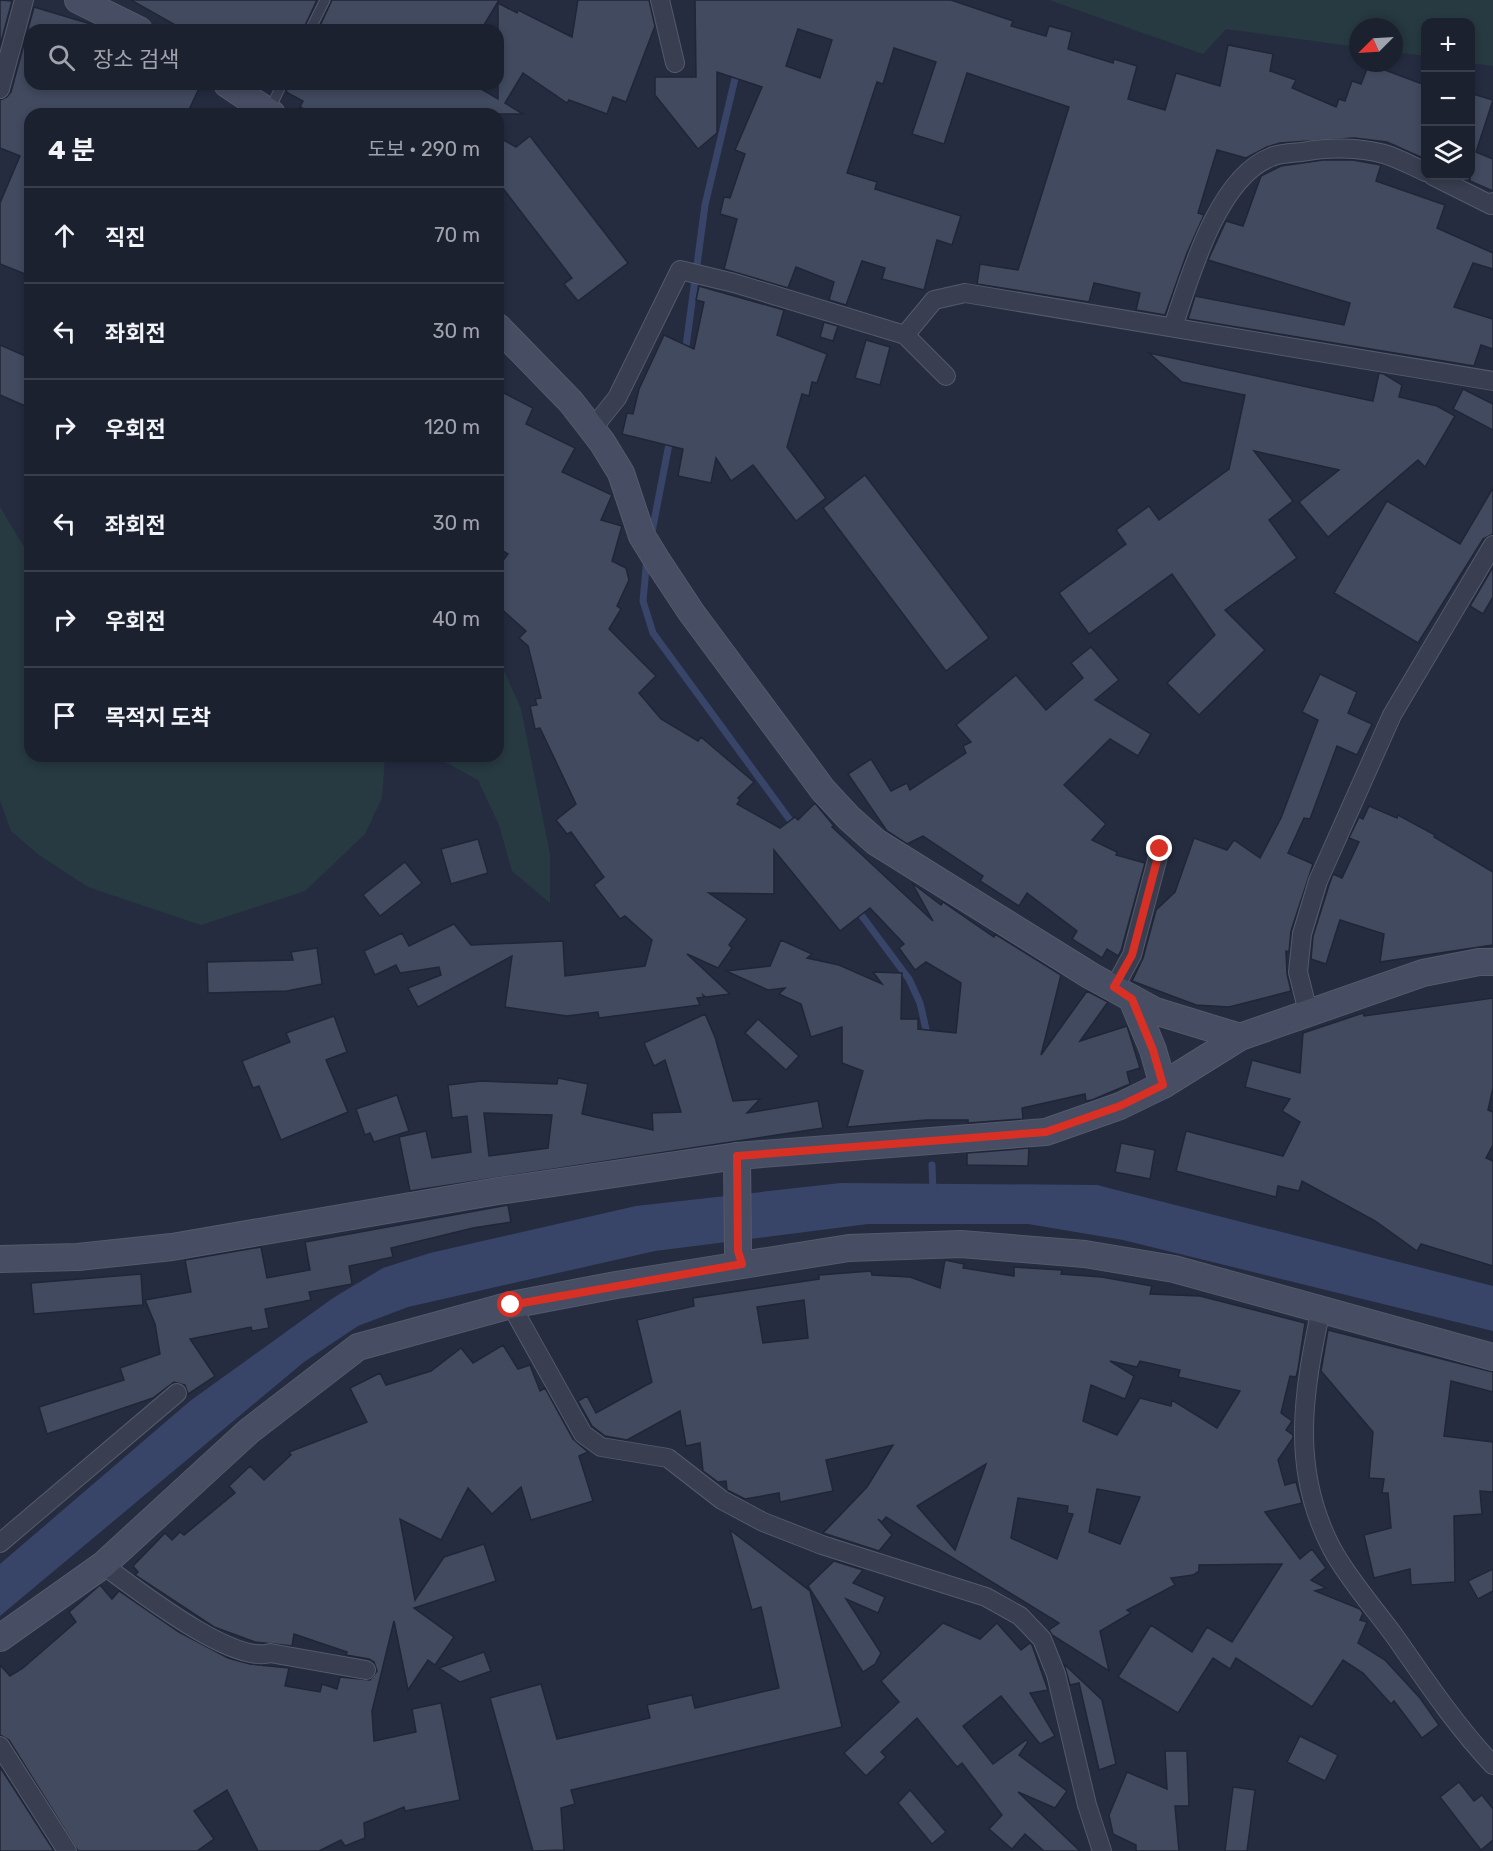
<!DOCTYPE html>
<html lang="ko">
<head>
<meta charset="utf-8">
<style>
	:root { --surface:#1c2130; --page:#252938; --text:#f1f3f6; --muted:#a0a3ab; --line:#3a3e4c }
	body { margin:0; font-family:Rubik,"Noto Sans KR",sans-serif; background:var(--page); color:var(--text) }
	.controls { position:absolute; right:18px; top:18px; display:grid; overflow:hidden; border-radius:12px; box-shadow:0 3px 9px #0003 }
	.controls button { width:54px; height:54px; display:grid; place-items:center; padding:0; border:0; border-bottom:2px solid var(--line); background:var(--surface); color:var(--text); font:30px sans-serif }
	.compass { position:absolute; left:1349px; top:18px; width:54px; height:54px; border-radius:50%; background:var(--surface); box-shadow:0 3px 9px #0003; rotate:246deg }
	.stop { position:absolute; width:18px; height:18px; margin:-14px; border:4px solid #d93025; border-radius:50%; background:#fff }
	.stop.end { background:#d93025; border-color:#fff; box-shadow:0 2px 6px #0008 }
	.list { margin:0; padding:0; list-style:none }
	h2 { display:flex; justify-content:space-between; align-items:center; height:78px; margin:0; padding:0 24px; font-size:26px }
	h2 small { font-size:20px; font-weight:400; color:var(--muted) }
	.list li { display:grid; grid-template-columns:39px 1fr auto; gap:18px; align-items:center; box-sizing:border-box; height:96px; padding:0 24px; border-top:2px solid var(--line) }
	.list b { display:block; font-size:22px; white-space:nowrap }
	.list em { font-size:20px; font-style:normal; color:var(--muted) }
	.icon { flex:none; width:33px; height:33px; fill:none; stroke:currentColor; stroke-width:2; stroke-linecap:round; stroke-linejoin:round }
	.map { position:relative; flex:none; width:1493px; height:1851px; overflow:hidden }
	.search { position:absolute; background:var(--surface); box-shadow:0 3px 9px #0003; left:24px; top:24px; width:480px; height:66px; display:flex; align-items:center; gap:15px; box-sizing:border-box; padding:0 21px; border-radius:18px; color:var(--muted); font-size:22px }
	.panel { position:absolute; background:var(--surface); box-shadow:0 3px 9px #0003; left:24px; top:108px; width:480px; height:654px; border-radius:18px }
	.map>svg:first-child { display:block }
	.green { fill:#273a41 }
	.water { fill:#384568 }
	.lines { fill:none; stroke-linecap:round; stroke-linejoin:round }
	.stream { stroke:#384568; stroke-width:7 }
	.building { fill:#414a5f; stroke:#202637; stroke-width:1.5; fill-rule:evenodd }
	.lane-casing { stroke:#545a6b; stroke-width:11 }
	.street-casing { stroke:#545a6b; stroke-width:20 }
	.secondary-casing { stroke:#545a6b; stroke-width:28 }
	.lane { stroke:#393f50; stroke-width:9 }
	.street { stroke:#393f50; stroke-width:18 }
	.secondary { stroke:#474d63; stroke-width:26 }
	.route { stroke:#d93025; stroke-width:8 }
</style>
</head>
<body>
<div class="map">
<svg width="1493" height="1851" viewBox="0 0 1493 1851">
	<rect width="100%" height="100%" fill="#252c40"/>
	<g class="green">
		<path d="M1049,0H1493V66L1471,63L1470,22H1426L1425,56L1394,52V27H1358V47L1226,29L1203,54Z"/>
		<path d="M0,507L30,557V756H385L382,798L365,834L305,891L201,925L88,887L39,855L11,831L0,800Z"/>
		<path d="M498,657L521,709L550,854V903L512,871L499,825L478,780L434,756H498Z"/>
	</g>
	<path class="water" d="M841,1183L1097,1185L1493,1286V1331L1123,1240L1028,1224H868L655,1251L408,1307L358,1326L304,1362L0,1616V1564L190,1401L333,1298L383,1268L430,1253L636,1206Z"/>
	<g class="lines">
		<g class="stream">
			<path d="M685,354L705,205L737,70"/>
			<path d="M651,537L670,439"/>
			<path d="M647,557L643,601L653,633L795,827"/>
			<path d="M856,908L909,979L920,1003L928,1038"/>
			<path d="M932,1165L933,1193"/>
		</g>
	</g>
	<g class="building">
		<path d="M0,0L12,1L0,46Z"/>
		<path d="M131,0H317L303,30H184Z"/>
		<path d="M332,0H499L481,30H318Z"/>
		<path d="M578,0H649L655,26L626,102L613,97L607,114L569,100L567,103L523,73L505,103L523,114H313L300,107L303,101L286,92L289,84H473L498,99V3L517,13L518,10L572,37Z"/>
		<path d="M695,0H951L1013,21L1011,26L1046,36L1049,26L1072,32L1068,49L1113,63L1114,59L1137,66L1128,99L1165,110L1176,73L1220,86L1228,45L1273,54L1270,71L1296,80L1292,88L1336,107L1339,99L1345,101L1352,81L1361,84L1369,64L1425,85V159L1387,142L1354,138L1280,143L1267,147L1246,158L1217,150L1198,213L1204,215L1187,253L1165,315L1136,310L1140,293L1094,283L1089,302L977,284L980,264L1018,270L1069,107L967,73L944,144L912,134L936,62L894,48L883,84L877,82L847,173L877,182L875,189L961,216L952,245L937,240L924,290L882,279L885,268L862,261L846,305L829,300L834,282L796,267L788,288L724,269L737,219L720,214L724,197L730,198L745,154L735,150L762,87L717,72V133L698,149L655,95V77H696ZM798,29L832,40L820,78L786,66Z"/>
		<path d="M34,7L94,25L93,30H30V84H201L187,114H30V276L0,264V203L20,156L0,148V100L7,97L11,92Z"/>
		<path d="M1470,93L1493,100L1476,152L1493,159V191L1470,181Z"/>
		<path d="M530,136L628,263L578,301L564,284L572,278L498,182V137L516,147Z"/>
		<path d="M1323,160H1353L1381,165L1376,181L1445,205L1437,228L1493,253V269L1473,263L1454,307L1493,319V349L1481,345L1474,366L1188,319L1195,296L1344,325L1350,303L1208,260L1226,221L1243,226L1261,176L1281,166Z"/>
		<path d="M699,286L784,310L777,335L827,354L817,383L812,382L809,396L802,394L787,447L826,498L796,521L753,465L731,481L716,458L711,483L678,476L683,449L622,434L627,413L633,414L639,389L664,335L694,349L704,302L696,300Z"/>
		<path d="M824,322L838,326L833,341L820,337Z"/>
		<path d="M866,340L890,347L880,385L855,378Z"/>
		<path d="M0,345L30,358V408L0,395Z"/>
		<path d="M1149,353L1373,401L1379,373L1384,374L1402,385L1399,397L1437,406L1455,416L1425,467L1418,460L1328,537L1299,502L1339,470L1254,451L1293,501L1269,520L1297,558L1225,610L1265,650L1199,715L1167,683L1215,635L1172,574L1089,634L1059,593L1126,544L1116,530L1149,506L1159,520L1229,469L1245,395L1182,382Z"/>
		<path d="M1463,389L1493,404V430L1453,409Z"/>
		<path d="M498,390L533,408L526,424L575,448L562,472L612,495L601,520L622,526L612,561L626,568L629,580L617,606L621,609L609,629L656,676L639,693L661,719L698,741L701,737L754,782L738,798L740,800L737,804L780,828L795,817L798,820L815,803L834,826L832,827L933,921L912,883L941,905L943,902L994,937L995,934L1061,975L1041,1055L1087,991L1108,1002L1080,1041L1127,1026L1140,1068L1127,1072L1130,1084L1092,1100L1086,1101L1085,1094L1022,1108L1023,1119L968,1123V1120H926L847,1127L863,1071L842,1063V1027L811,1037L801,1004L779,994L785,988L768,990L726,971L770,966L781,940L812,954L807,958L839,965L882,984L873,972L902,973L901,1019H918V1029L956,1033L961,983L926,962L915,970L899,948L904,944L870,908L840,931L774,850V894L709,893L747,919L729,945L732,948L718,968L687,954L730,994L706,997L703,995L704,997L697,998L700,1005L599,1018L598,1012L567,1016L505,1007L512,956L418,1007L408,988L441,975L439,967L400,973L396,965L375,975L364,951L402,933L409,946L454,924L471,945L563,941L565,976L645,966L652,940L625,916L620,919L594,885L604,877L571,832L567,834L556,820L576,804L540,728L535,729L530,706L537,705L535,699L541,698L528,646L519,638L526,631L498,606V567L508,554L498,548Z"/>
		<path d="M865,475L989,638L946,671L823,508Z"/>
		<path d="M1493,488V534L1483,539L1418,643L1334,593L1387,501L1460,544Z"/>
		<path d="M1493,567V597L1483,614L1470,606Z"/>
		<path d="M1091,647L1119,680L1095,700L1151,734L1138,756L1110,739L1064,785L1106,824L1092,840L1117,852L1116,855L1145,863L1121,951L1118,956L1107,949L1102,958L1072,939L1077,931L1027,893L1019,906L980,881L983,876L923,836L907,844L887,831L848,774L871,759L891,791L907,783L910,790L966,753L963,746L971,742L956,725L1016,675L1046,710L1083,678L1071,663Z"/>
		<path d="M1320,674L1357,692L1348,713L1372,724L1357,755L1337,746L1310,819L1304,818L1288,853L1313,864L1291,931L1289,952L1286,951L1287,974L1291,991L1229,1007L1196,1005L1132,981L1143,958L1156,910L1175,892L1194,838L1227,850L1234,840L1260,858L1281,818L1318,720L1302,712Z"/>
		<path d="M1369,806L1397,818L1398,815L1435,835L1434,837L1493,872V945L1380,962L1384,934L1340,920L1326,964L1311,959L1313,936L1329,885L1333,874L1342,878L1359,842L1349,838L1359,817L1363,819Z"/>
		<path d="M478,839L488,873L451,884L441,849Z"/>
		<path d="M405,862L422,883L380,916L363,895Z"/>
		<path d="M317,948L322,984L287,991L208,993L207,962L293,960L291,952Z"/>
		<path d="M1493,998V1088L1488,1110L1493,1112V1145L1486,1158L1493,1161V1266L1421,1244L1417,1251L1375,1221L1302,1181L1299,1191L1278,1186L1276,1197L1176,1171L1186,1131L1283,1156L1300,1122L1282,1111L1290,1099L1245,1087L1252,1060L1300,1073L1303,1033L1363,1013L1364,1016Z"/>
		<path d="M705,1014L715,1037L733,1101L760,1099L747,1113L818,1101L823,1128L410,1191L399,1137L426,1131L432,1158L471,1152L467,1116L452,1118L448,1085L481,1081L557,1084L558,1078L588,1084L582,1114L653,1130L652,1113L681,1112L665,1060L654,1066L644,1043ZM484,1113L552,1115L548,1148L489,1156Z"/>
		<path d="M334,1016L347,1052L326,1060L348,1112L281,1140L259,1086L253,1088L242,1061L290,1042L286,1033Z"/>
		<path d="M758,1019L799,1056L786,1070L745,1033Z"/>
		<path d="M397,1095L409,1131L374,1142L370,1133L365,1135L356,1109Z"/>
		<path d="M1121,1143L1155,1150L1150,1179L1115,1172Z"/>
		<path d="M1029,1148L1028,1166L967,1165V1153Z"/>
		<path d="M508,1205L511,1222L473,1228L391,1248L393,1257L349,1266L352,1284L309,1292L311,1300L265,1309L269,1328L252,1331L251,1327L190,1339L215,1376L188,1394L185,1385L174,1382L153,1398L47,1434L39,1407L124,1380L120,1368L160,1354L155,1324L145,1300L191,1292L185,1260L261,1247L267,1278L310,1270L305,1242Z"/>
		<path d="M945,1260L964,1264L963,1268L1014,1276V1267L1062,1270L1061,1274L1102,1277L1152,1286L1150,1294L1200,1296L1305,1323L1298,1369L1296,1377L1290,1376L1281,1413L1292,1421L1286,1430L1293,1435V1438L1278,1460L1285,1485L1296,1482L1302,1503L1265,1512L1300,1559L1312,1549L1326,1568L1311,1580L1326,1588L1315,1591L1360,1609L1363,1613L1360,1620L1367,1622L1358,1643L1385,1660L1420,1698L1439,1725L1422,1738L1394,1701L1391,1704L1363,1673L1343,1660L1312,1707L1236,1658L1230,1669L1213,1658L1178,1713L1118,1677L1151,1625L1192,1652L1207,1627L1232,1642L1282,1564L1199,1565V1571L1193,1575L1171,1578L1175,1585L1127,1610L1131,1613L1100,1631L1109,1671L1052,1635L1049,1630L1059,1623L886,1517L882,1522L878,1519L892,1535L879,1551L823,1533L867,1487L893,1445L826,1460L833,1491L780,1502L779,1493L745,1499L727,1490L726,1481L718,1482L703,1471L700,1443L686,1446L680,1411L627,1440L605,1436L592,1426L578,1401L587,1396L596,1413L652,1382L637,1320L694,1306L693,1298L819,1279V1275L871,1271L872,1275L910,1277L940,1288ZM804,1300L808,1338L763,1343L757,1307ZM1110,1361L1137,1367L1140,1361L1180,1370L1178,1377L1240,1391L1217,1428L1172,1400L1171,1406L1140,1398L1117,1435L1083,1421L1091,1385L1125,1399L1134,1376ZM986,1464L955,1550L917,1506ZM1097,1489L1140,1497L1120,1544L1089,1532ZM1018,1498L1068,1506L1067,1513L1073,1514L1057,1559L1011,1538Z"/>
		<path d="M141,1274L143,1305L34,1314L31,1283Z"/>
		<path d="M1328,1330L1493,1372V1392L1451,1381L1444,1436L1493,1442V1492L1480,1491L1482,1514L1454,1516L1455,1582L1411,1585L1410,1569L1374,1578L1364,1535L1391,1528L1388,1493H1382L1384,1479L1369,1478L1373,1432L1321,1371Z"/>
		<path d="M503,1345L518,1369L530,1365L540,1391L545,1388L573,1439L588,1452L579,1456L593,1501L531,1520L521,1487L492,1514L468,1488L441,1540L400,1519L415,1600L444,1557L484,1544L496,1581L414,1608L454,1637L435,1665L428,1660L408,1690L394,1621L372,1711L374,1741L416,1732L412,1709L441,1703L460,1800L405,1811L404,1807L364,1823L365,1838L345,1846L341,1840L319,1851H258L227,1790L194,1811L214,1839L197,1851H78L9,1740L0,1735V1665L10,1676L23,1668L76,1622L69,1612L100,1585L112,1599L119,1591L179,1632L228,1658L250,1664L289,1668L285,1686L320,1692L322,1684L337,1689L340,1677L370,1680L377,1671L374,1662L369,1659L346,1655L347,1652L294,1634L292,1646L255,1642L214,1627L135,1575L138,1572L133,1566L165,1533L172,1540L180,1532L184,1535L235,1493L229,1486L250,1466L264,1480L291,1455L289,1452L367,1422L350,1388L380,1373L386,1385L431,1371L461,1348L473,1363Z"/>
		<path d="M730,1530L810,1591L842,1727L571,1790L575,1804L561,1808L564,1850L533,1851L490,1698L541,1684L557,1739L650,1718L647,1705L692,1695L695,1708L779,1688L761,1607L752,1610Z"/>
		<path d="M834,1561L863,1570L853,1583L885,1597L878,1613L846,1599L881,1653L875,1664L863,1672L808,1586Z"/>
		<path d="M1493,1569V1591L1478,1599L1468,1581Z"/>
		<path d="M943,1623L980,1639L997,1623L1021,1650L1030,1643L1032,1645L1048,1690L1030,1693L1055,1736L1040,1744L1001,1696L963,1726L993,1764L1026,1740L1028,1742L1019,1755L1067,1791L1055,1808L1018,1792L1080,1851H1044L1025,1834L1012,1849L989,1829L1002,1815L962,1763L957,1767L917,1718L881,1752L886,1757L866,1776L844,1753L899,1702L881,1681Z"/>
		<path d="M484,1652L491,1671L460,1682L439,1668Z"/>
		<path d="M1064,1664L1102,1700L1116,1764L1099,1770L1079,1683L1070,1685Z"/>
		<path d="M1300,1736L1338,1755L1325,1781L1287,1762Z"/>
		<path d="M1165,1751H1187L1189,1806H1175L1179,1851H1136V1845L1113,1834L1109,1815L1127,1772L1167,1789Z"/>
		<path d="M0,1767L54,1851H0Z"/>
		<path d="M1459,1782L1474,1801L1482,1795L1493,1809V1840L1481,1850L1440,1797Z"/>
		<path d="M1233,1787L1255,1790L1247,1851H1225Z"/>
		<path d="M910,1790L946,1832L932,1844L898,1803Z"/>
	</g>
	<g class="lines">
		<g class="lane-casing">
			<g id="lane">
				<path d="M310,30L325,0"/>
				<path d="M269,111L282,84"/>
			</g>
		</g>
		<g class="street-casing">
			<g id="street">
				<path d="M660,0L675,63"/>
				<path d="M0,89L24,0"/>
				<path d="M1433,176L1491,205L1493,202"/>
				<path d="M1173,327C1190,277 1217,178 1271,157C1280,153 1292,153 1302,152C1327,147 1359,147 1384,154C1398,158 1412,166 1426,172"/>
				<path d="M905,335L934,300L965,293L1493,381"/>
				<path d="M592,429L617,398L680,270L734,283L905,335L946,376"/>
				<path d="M1114,988L1132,955L1160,849"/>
				<path d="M1313,1011L1305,1000L1298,972L1302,934L1318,881L1392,715L1493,545"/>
				<path d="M511,1305L583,1434L601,1447L668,1458L722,1500L763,1522L822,1545L986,1597L1020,1616L1042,1639L1056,1674L1087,1805L1102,1851"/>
				<path d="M1321,1309C1303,1393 1290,1469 1332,1549C1349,1580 1375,1609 1396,1638C1426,1681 1457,1727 1493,1765"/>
				<path d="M0,1543L177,1393"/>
				<path d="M103,1565C135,1588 232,1665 270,1653L366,1670"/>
				<path d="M0,1746L67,1851"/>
			</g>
		</g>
		<g class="secondary-casing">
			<g id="secondary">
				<path d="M78,0L139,30"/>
				<path d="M227,84L272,114"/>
				<path d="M498,327L571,402L602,442L621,473L642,536L658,562L691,612L823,790L849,818L876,842L1091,976L1155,1011L1240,1037"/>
				<path d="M1132,999L1153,1050L1163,1085"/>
				<path d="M737,1156L738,1251L742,1264"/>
				<path d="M0,1259L78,1257L172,1247L498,1191L737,1156L1046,1132L1120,1106L1163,1085L1240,1037L1423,973L1479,962H1493"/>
				<path d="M0,1638L103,1565L249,1431L358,1347L511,1305L616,1285L849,1248L961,1244L1085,1254L1174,1269L1493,1357"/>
			</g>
		</g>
		<use href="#lane" class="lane"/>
		<use href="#street" class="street"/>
		<use href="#secondary" class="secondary"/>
	</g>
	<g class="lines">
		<path class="route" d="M511,1305L742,1264L738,1251L737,1156L1046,1132L1120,1106L1163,1085L1153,1050L1132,999L1114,987L1132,955L1160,849"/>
	</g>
</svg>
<div class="controls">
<button>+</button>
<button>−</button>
<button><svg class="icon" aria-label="layers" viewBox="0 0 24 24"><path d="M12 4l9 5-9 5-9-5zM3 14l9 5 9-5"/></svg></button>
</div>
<svg class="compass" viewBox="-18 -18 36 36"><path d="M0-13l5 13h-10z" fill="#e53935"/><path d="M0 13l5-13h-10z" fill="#a0a3ab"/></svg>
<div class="stop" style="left:511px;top:1305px"></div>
<div class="stop end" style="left:1160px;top:849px"></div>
<div class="search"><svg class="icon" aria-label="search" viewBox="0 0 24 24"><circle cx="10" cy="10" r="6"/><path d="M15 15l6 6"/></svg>장소 검색</div>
<section class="panel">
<h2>4 분<small>도보 · 290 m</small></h2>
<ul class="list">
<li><svg class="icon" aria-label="ahead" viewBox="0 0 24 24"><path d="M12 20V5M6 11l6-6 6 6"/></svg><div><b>직진</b></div><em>70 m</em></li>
<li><svg class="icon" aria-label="left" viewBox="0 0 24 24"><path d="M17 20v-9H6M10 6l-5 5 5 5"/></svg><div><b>좌회전</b></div><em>30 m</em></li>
<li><svg class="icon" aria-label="right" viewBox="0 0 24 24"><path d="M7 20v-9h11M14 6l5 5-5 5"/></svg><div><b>우회전</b></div><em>120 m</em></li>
<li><svg class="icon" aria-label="left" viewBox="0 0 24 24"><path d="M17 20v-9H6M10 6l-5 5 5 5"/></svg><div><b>좌회전</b></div><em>30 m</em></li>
<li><svg class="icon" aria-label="right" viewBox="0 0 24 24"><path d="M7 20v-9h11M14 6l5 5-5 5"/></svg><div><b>우회전</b></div><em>40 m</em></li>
<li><svg class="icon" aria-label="arrive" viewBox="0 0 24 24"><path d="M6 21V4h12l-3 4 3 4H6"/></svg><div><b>목적지 도착</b></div></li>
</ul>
</section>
</div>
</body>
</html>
